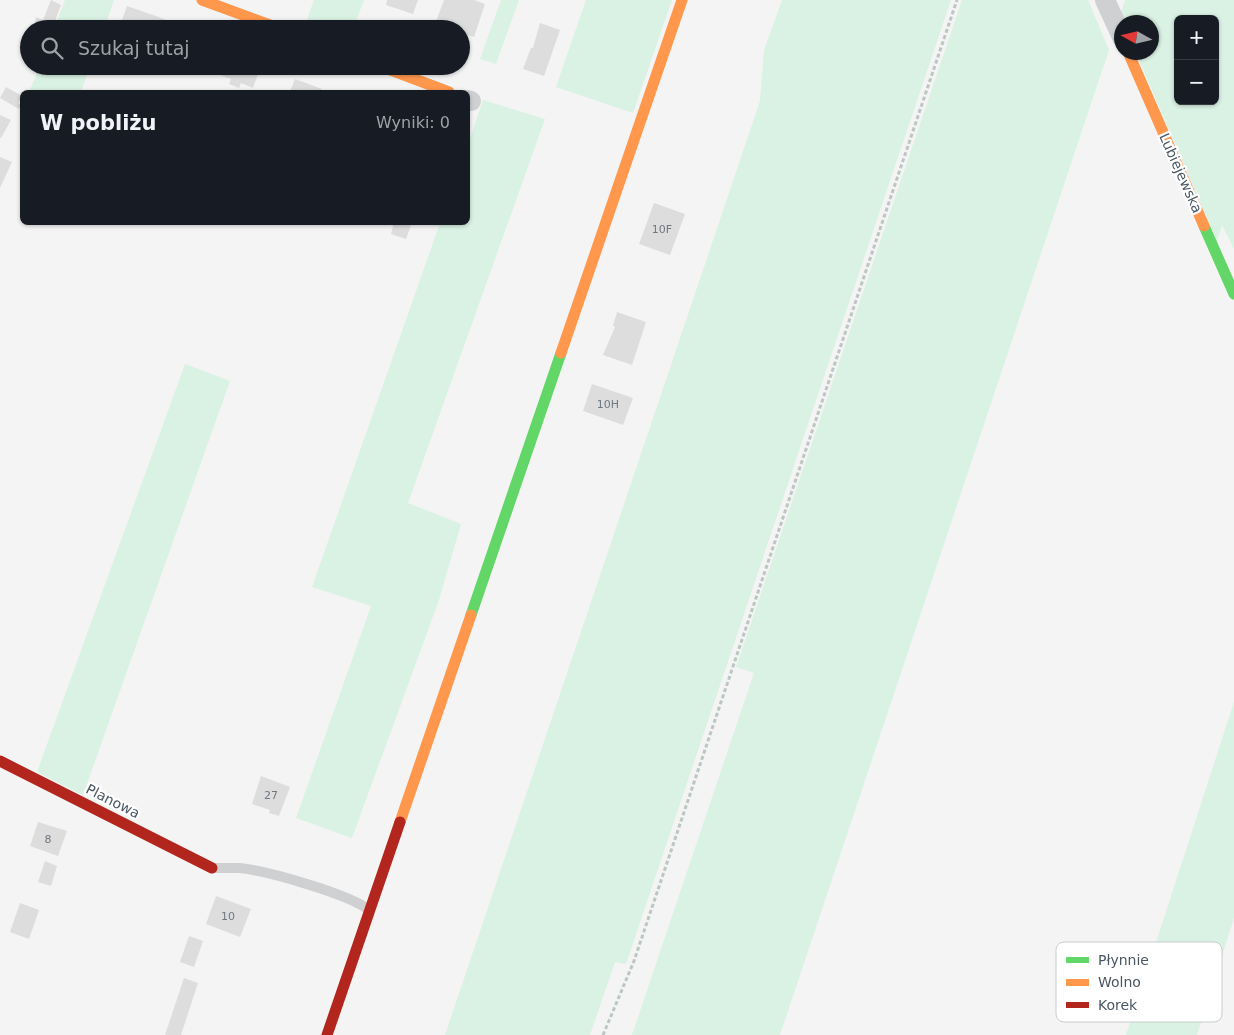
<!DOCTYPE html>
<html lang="pl">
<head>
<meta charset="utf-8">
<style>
	:root { --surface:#171b24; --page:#242831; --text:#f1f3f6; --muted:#9ea1a6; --line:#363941 }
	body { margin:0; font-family:"DejaVu Sans",sans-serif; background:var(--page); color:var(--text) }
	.controls { position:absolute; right:15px; top:15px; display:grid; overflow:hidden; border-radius:8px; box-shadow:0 1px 4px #0004 }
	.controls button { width:45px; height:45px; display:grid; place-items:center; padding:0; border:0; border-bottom:1px solid var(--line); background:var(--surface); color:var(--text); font:25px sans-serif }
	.compass { position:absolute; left:1114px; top:15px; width:45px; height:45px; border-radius:50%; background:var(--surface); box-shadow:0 1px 4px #0004; rotate:278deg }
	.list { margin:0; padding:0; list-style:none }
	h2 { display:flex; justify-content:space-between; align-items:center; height:65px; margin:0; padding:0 20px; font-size:21px }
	h2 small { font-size:16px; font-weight:400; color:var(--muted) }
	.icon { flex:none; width:28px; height:28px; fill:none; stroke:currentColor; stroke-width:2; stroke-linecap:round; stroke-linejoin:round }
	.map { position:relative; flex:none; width:1234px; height:1035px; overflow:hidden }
	.search { position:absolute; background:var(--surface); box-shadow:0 1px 4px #0004; left:20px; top:20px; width:450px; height:55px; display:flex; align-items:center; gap:12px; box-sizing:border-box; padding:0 18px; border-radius:28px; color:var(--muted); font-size:19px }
	.panel { position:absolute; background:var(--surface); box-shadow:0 1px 4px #0004; left:20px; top:90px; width:450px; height:135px; border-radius:8px }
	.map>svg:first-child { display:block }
	.green { fill:#d9f2e3; fill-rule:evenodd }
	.building { fill:#ddddde }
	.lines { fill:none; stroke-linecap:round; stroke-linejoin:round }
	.path { stroke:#bcc7c4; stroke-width:3; stroke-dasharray:4 2.5; stroke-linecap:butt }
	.lane { stroke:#ced0d2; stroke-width:10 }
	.street { stroke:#ced0d2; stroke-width:20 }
	.fast { stroke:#63d668; stroke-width:11 }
	.slow { stroke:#ff974d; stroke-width:11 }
	.jam { stroke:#b3261e; stroke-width:11 }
	.labels { text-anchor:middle; stroke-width:4.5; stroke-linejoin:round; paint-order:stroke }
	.number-label { font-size:11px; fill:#707881 }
	.street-label { font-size:14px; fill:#4a5661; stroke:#fff }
	.key { fill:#fff; stroke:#c9ccd0; stroke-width:1 }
	.key-label { font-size:14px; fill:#4a5661 }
</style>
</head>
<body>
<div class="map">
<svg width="1234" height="1035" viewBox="0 0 1234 1035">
	<rect width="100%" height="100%" fill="#f4f4f4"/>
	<g class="green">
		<path d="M65,0H114L104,29H54Z"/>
		<path d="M314,0H364L353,29H327L306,22Z"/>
		<path d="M501,0H519L496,64L480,59Z"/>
		<path d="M586,0H672L633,113L556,87Z"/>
		<path d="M782,0H951L626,964L615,962L590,1035H445L760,101L764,50Z"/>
		<path d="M962,0H1088L1109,50L780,1035H632L754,673L736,667Z"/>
		<path d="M1125,0H1234V249L1222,225L1217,241L1136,53L1152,52V22H1123L1120,15ZM1178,19H1215V101H1178Z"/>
		<path d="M40,66H90L81,92H29Z"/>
		<path d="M483,100L545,119L408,503L461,524L439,600L352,838L296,818L371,606L312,587L440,223L468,222V145Z"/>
		<path d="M185,364L230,381L83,795L37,772Z"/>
		<path d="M1234,702V918L1197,1035H1126Z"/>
	</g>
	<g class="building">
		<path d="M51,0L61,5L52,29H34L36,17L43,20Z"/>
		<path d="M387,0H418L413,14L386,5Z"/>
		<path d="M444,0H474L485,4L474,37L461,33V29H450L435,24Z"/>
		<path d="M127,6L156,16L190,29H119Z"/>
		<path d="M540,23L560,30L544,76L523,69L531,48H533Z"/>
		<path d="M221,66H261L253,88L241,83L239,88L229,84L231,79L217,74Z"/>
		<path d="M295,79L322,89L321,92H290Z"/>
		<path d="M6,87L22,96L18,103L21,105L19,109L0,98Z"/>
		<path d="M0,115L11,120L1,138L0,137Z"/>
		<path d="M0,157L12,162L0,188Z"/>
		<path d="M654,203L685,214L670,255L639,244Z"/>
		<path d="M394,222H412L406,239L391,234Z"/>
		<path d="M617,312L646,322L632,365L603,355L615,327L613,326Z"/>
		<path d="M592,384L633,398L623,425L583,411Z"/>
		<path d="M261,776L290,787L279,816L269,813L270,810L252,804Z"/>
		<path d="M38,822L67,831L58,856L30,846Z"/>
		<path d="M45,861L57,866L51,886L38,882Z"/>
		<path d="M216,896L251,909L240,937L206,924Z"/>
		<path d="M20,903L39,910L29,939L10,932Z"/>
		<path d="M189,936L203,941L194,967L180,962Z"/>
		<path d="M184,978L198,983L181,1035H165Z"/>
	</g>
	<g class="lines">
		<path class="path" d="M603,1035L634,961L957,0"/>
		<path class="lane" d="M213,868C222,868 231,868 240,868C267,871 349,894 369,910"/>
		<g class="street">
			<path d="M1105,0L1122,37"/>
			<path d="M468,100L471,101"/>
		</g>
		<g class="fast">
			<path d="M1204,226L1234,294"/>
			<path d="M471,615L561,353"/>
		</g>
		<g class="slow">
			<path d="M202,0L281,29"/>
			<path d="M1128,52L1204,226"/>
			<path d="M380,66L449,92"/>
			<path d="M561,353L682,0"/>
			<path d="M400,822L471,615"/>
		</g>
		<g class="jam">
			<path d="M0,761L212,868"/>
			<path d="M327,1035L400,822"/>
		</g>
	</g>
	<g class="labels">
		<g class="number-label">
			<text x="662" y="233">10F</text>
			<text x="608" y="408">10H</text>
			<text x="271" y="799">27</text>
			<text x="48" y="843">8</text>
			<text x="228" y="920">10</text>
		</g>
		<g class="street-label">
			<text transform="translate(1181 173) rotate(66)" y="5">Lubiejewska</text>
			<text transform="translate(113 801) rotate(27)" y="5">Planowa</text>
		</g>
	</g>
	<rect x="1056" y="942" width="166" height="80" rx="8" class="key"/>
	<rect x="1066" y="957" width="23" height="6" fill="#63d668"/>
	<rect x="1066" y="979" width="23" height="7" fill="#ff974d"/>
	<rect x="1066" y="1002" width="23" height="6" fill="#b3261e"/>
	<g class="key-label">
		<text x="1098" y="965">Płynnie</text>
		<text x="1098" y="987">Wolno</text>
		<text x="1098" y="1010">Korek</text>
	</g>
</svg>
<div class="controls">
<button>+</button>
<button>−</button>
</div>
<svg class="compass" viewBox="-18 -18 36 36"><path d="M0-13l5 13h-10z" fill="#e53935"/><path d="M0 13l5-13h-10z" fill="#9ea1a6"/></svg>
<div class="search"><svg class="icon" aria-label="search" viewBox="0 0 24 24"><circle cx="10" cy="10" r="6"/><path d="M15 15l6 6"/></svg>Szukaj tutaj</div>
<section class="panel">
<h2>W pobliżu<small>Wyniki: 0</small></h2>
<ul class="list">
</ul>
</section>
</div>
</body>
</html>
